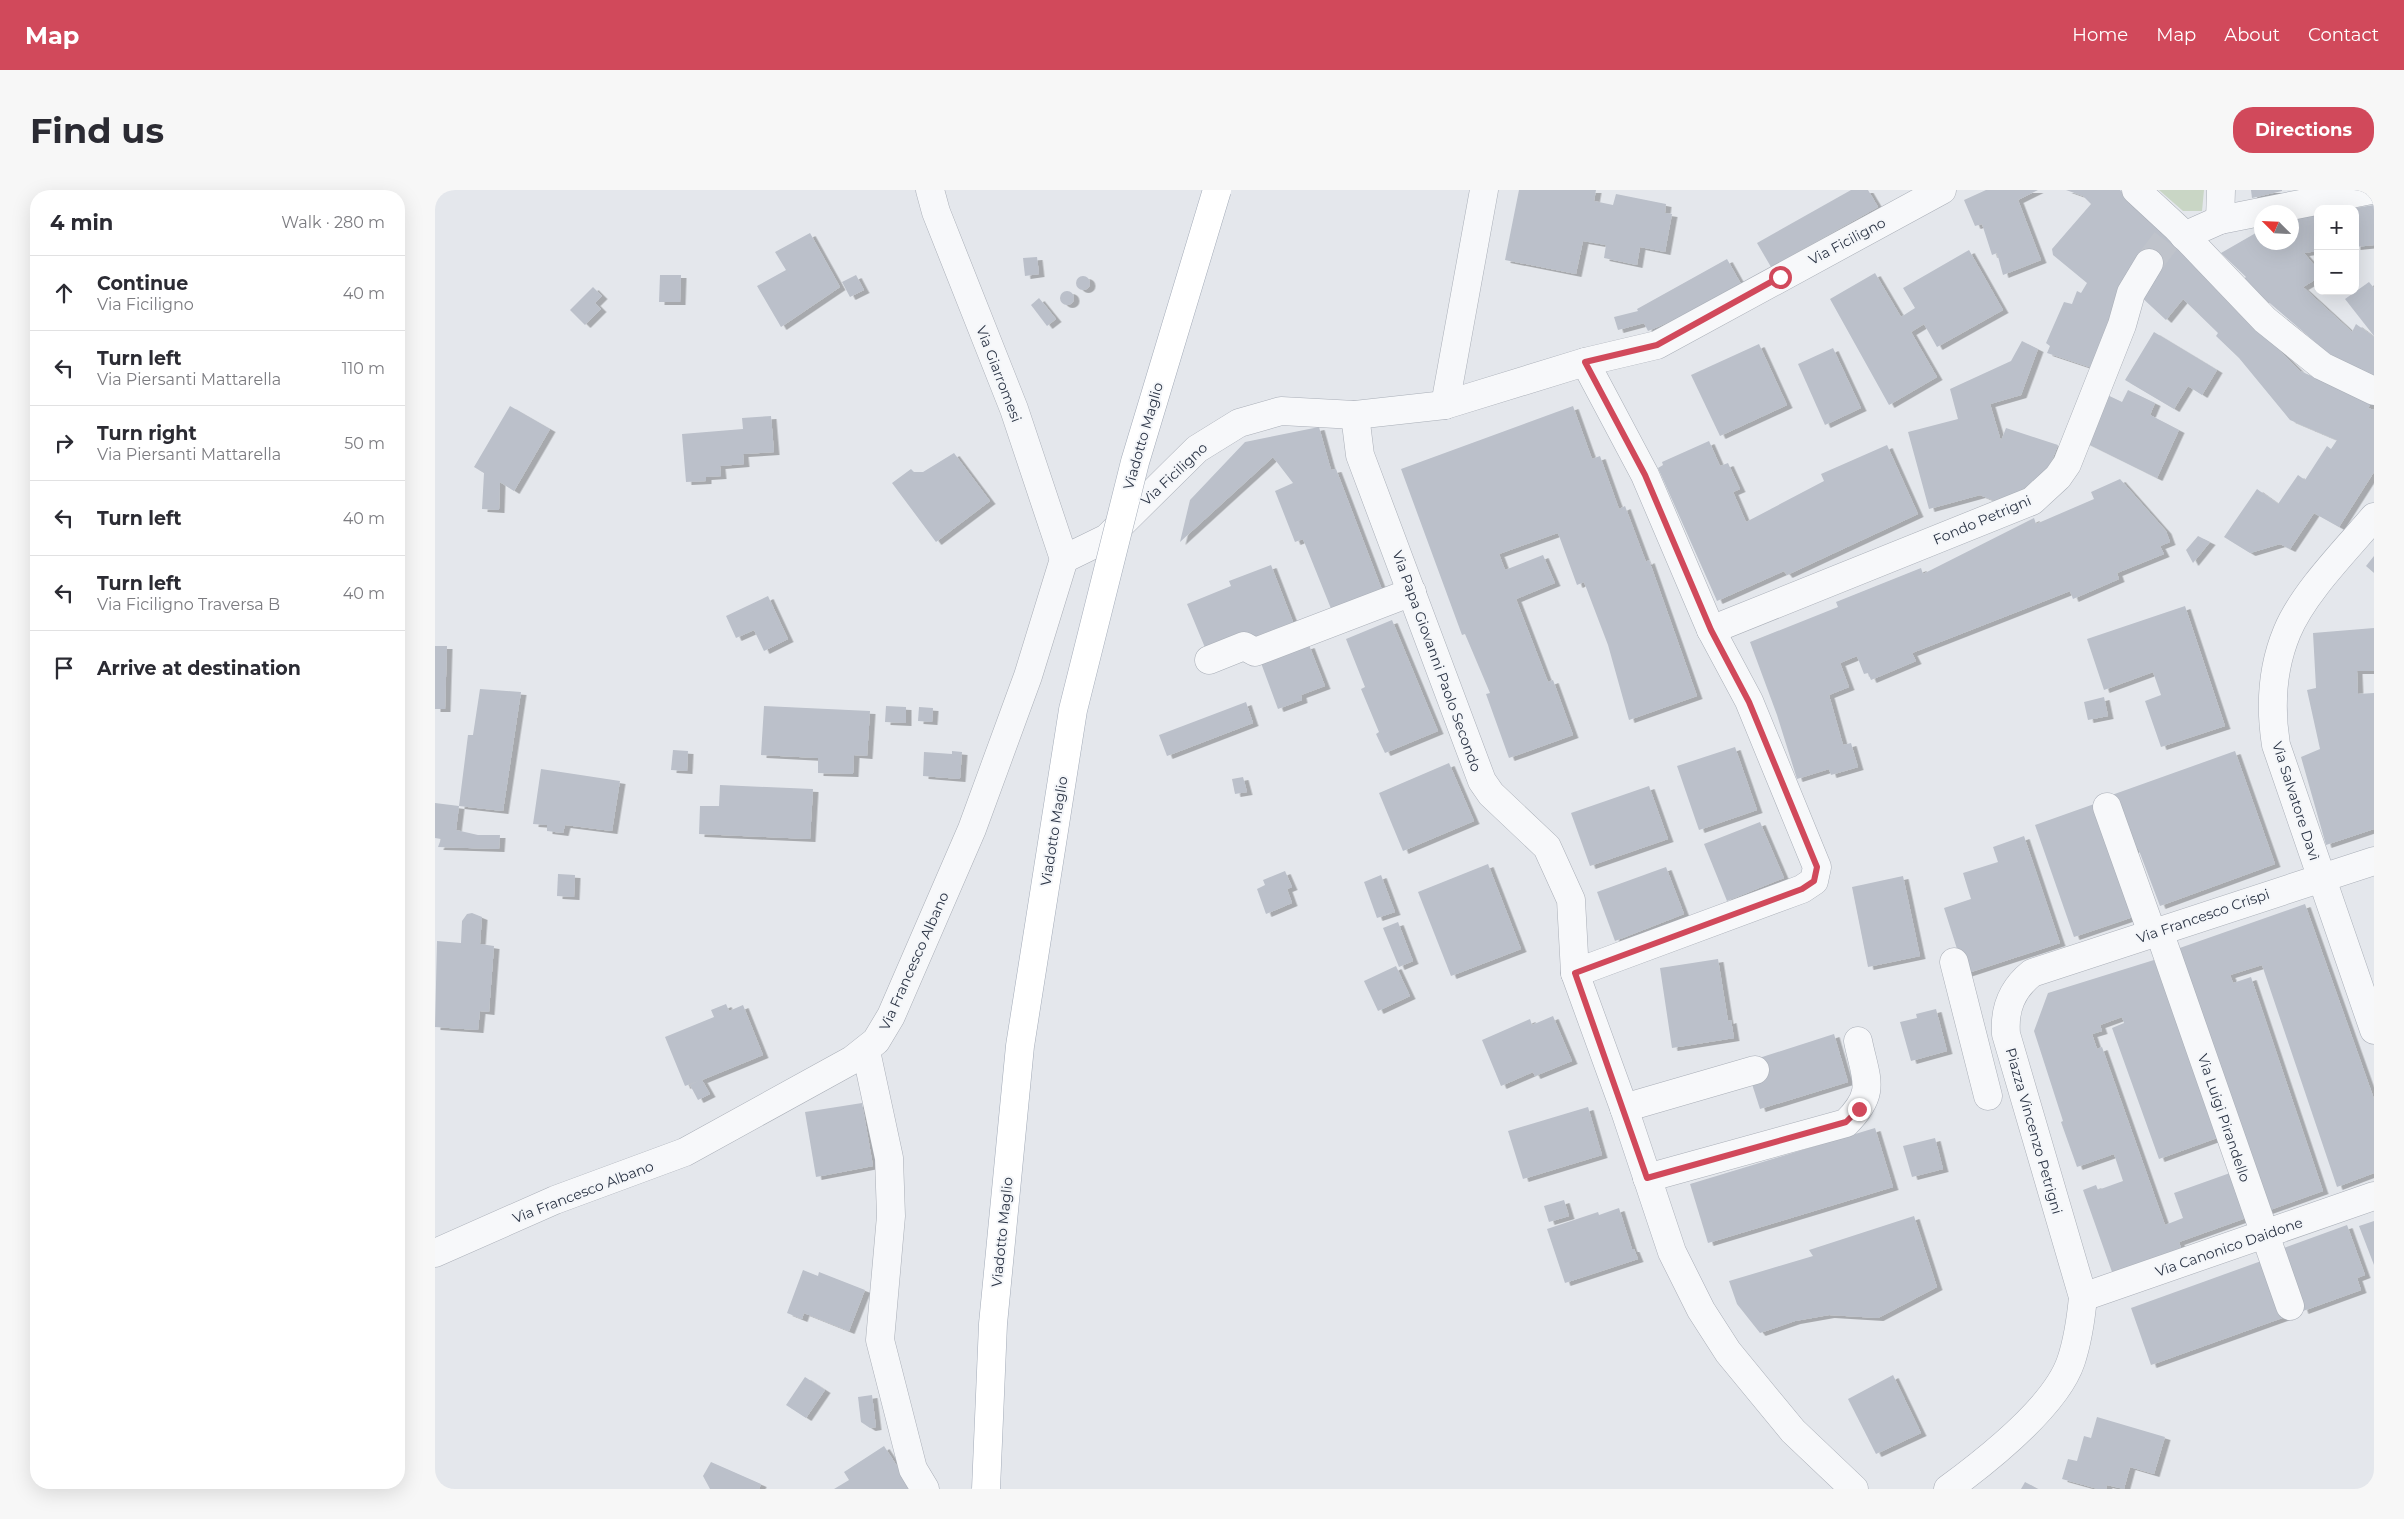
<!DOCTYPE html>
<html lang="en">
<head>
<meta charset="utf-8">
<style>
	:root { --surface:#fff; --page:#f7f7f7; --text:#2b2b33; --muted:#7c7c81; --line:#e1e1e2; --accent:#d1495b }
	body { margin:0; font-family:Montserrat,sans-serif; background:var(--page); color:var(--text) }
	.controls { position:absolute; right:15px; top:15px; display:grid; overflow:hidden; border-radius:10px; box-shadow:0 5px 20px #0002 }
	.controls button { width:45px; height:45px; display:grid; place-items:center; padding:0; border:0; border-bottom:1px solid var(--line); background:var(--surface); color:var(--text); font:25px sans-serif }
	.compass { position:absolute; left:1819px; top:15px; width:45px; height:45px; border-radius:50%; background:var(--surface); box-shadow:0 5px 20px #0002; rotate:294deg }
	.stop { position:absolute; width:15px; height:15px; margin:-11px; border:4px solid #d1495b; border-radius:50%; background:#fff }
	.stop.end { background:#d1495b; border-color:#fff; box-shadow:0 1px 5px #0008 }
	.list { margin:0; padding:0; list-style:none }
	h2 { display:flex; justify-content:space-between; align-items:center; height:65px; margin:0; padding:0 20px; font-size:21px }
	h2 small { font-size:16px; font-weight:400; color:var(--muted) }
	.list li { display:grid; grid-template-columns:32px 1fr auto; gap:15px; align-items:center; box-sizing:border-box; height:75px; padding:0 20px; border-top:1px solid var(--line) }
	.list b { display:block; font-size:19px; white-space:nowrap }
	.list p { margin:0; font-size:16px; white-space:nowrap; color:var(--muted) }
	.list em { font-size:16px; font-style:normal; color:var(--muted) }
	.icon { flex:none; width:28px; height:28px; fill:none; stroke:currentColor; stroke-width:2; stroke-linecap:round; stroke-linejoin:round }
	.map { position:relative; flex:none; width:1939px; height:1299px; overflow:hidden; border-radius:20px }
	header { display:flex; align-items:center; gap:30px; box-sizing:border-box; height:70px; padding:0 25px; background:var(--accent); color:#fff }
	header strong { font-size:24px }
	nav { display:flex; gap:28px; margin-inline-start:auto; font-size:18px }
	.intro { display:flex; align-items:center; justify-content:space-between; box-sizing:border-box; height:120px; padding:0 30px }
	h1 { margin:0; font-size:35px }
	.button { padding:12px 22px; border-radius:20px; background:var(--accent); color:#fff; font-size:18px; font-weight:700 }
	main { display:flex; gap:30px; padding:0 30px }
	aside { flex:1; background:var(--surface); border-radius:20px; box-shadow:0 5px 20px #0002 }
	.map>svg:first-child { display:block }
	.green { fill:#c9d6c5 }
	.building { fill:#bbc0ca; filter:url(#shadow) }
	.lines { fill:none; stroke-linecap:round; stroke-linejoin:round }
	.minor-tunnel { stroke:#bfc3cb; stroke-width:28; stroke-dasharray:28 14; stroke-linecap:butt }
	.minor-casing { stroke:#a9aeb7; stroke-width:29 }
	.minor { stroke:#f7f8fa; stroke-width:28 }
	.major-bridge-casing { stroke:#a3abb8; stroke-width:29; stroke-linecap:butt }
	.major-bridge { stroke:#fff; stroke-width:28 }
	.route { stroke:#d1495b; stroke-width:6 }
	.labels { text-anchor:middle; stroke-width:4; stroke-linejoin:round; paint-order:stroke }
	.street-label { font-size:14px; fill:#2b3445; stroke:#f4f6f9 }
</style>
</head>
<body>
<header>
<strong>Map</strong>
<nav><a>Home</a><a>Map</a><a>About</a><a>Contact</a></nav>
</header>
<div class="intro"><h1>Find us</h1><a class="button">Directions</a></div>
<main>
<aside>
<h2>4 min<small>Walk · 280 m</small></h2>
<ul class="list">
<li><svg class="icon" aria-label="ahead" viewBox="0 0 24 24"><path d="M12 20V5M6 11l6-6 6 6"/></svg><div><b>Continue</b><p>Via Ficiligno</p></div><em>40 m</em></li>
<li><svg class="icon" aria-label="left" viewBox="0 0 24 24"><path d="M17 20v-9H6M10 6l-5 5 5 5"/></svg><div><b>Turn left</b><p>Via Piersanti Mattarella</p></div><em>110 m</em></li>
<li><svg class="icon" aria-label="right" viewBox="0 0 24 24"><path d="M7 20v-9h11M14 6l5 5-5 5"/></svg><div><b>Turn right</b><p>Via Piersanti Mattarella</p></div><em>50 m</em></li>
<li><svg class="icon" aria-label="left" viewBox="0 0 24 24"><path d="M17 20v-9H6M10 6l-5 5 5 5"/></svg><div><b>Turn left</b></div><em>40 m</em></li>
<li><svg class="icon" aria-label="left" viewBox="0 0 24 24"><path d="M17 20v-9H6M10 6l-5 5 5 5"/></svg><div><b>Turn left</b><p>Via Ficiligno Traversa B</p></div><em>40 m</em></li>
<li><svg class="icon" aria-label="arrive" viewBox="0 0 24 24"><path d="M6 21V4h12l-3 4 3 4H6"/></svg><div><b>Arrive at destination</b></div></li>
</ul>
</aside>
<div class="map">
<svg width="1939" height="1299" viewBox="0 0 1939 1299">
	<defs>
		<filter id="shadow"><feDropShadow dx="5.5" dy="3" stdDeviation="0" flood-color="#0004"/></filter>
	</defs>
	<rect width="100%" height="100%" fill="#e4e7ec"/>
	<path class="green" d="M1724,0H1769L1767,21H1748Z"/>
	<g class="building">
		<path d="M1084,0H1161L1159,11L1178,15L1181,4L1231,14L1230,23L1237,24L1230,62L1205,57L1202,75L1169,68L1171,55L1148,51L1141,84L1070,70Z"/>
		<path d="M1416,0H1433L1443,17L1336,77L1322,53Z"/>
		<path d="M1551,0H1603L1583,10L1606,70L1568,85L1562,63L1557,65L1547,34L1540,36L1529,10Z"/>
		<path d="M1631,0H1685L1865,181L1937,212L1933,218L1939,220V282L1904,337L1879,323L1855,359L1845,354L1815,363L1789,347L1822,299L1843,314L1863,285L1870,290L1892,256L1896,259L1902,250L1855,230L1804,168L1781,146L1783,143L1748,109L1731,130L1703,104L1660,179L1612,163L1615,156L1611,153L1629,112L1637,114L1642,101L1646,103L1652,93L1618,65L1617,59L1656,14L1648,6Z"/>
		<path d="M1816,0H1847V1L1817,8Z"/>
		<path d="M1939,15V55L1920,57V18Z"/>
		<path d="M1883,25V61L1869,63L1880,76L1883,74V88L1868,97L1917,142L1921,134L1939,147V186L1893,163L1830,109L1823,114L1803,93L1811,87L1786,63L1826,40V52H1856V30Z"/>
		<path d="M375,43L405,97L346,137L322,96L351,80L340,62Z"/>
		<path d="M1534,60L1568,120L1502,157L1489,134L1476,142L1502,187L1454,215L1395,109L1440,83L1466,127L1480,118L1468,98Z"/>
		<path d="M602,67L604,84L590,86L588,68Z"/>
		<path d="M1292,69L1306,94L1248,126L1213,141L1209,133L1183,140L1179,127L1203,121L1202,119Z"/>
		<path d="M225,85H246L245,112H224Z"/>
		<path d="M421,85L429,100L415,107L407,92Z"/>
		<circle cx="648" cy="93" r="7"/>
		<path d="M1934,92L1939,98V146L1910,109Z"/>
		<path d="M158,97L167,106L160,113L166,119L150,135L135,120Z"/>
		<circle cx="632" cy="108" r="7"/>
		<path d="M604,108L621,129L612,136L596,115Z"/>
		<path d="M1719,142L1782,180L1767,205L1753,196L1739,219L1690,190Z"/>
		<path d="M1587,151L1603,159L1586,205L1555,214L1566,251L1571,238L1623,255L1611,285L1565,313L1545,305L1494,319L1473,242L1523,229L1515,199L1576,171Z"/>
		<path d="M1324,154L1352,215L1285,246L1256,185Z"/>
		<path d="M1398,158L1426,218L1390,235L1363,174Z"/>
		<path d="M1693,200L1720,213L1715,225L1744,240L1722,288L1649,252L1668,203L1687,212Z"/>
		<path d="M75,216L115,239L79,301L65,292L64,320L47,319L49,283L39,277Z"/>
		<path d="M1138,216L1157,269L1165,266L1184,319L1190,316L1211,372L1214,370L1262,506L1194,530L1173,455L1149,392L1142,395L1123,343L1117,345L1064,364L1070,380L1108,365L1120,393L1081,409L1113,492L1118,490L1138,545L1074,568L1051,504L1055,503L1030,444L1027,445L966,279Z"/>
		<path d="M336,226L339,262L308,264L309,274L285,276L286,286L271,287V291L251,292L247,244L308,239L307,228Z"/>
		<path d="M884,237L896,280L901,279L949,405L899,426L868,349L860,352L840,301L858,293L838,267L745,352L755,310L810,252Z"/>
		<path d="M1274,251L1285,276L1293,273L1305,299L1298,302L1311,332L1389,291L1386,284L1452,255L1483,324L1352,385L1349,381L1282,411L1223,278L1228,275L1227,272Z"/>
		<path d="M519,263L555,311L501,352L457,293L476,279L479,282H488Z"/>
		<path d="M1685,289L1731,341L1735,352L1725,356L1729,364L1682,383L1684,389L1638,409L1635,401L1477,463L1481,471L1436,490L1433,483L1429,484L1422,466L1405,473L1414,497L1394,505L1408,555L1416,553L1423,577L1396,585L1394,579L1362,589L1342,525L1315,452L1403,417L1401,412L1486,378L1488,384L1599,328L1601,334L1659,309L1656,302Z"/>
		<path d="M1763,346L1775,352L1758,373L1751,360Z"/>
		<path d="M1939,366V383L1931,376Z"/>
		<path d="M836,375L858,432L816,448L814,443L771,460L752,414L796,396L794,391Z"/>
		<path d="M333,406L353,449L329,461L319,440L301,448L291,426Z"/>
		<path d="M1750,416L1790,536L1726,557L1710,511L1726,505L1718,482L1669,500L1652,449Z"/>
		<path d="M957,430L1003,541L950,563L941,544L944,542L926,499L930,497L911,449Z"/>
		<path d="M1939,438V481H1922L1923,504L1939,503V639L1891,655L1866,567L1885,559L1872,500L1881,498L1878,443Z"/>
		<path d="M874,455L890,496L866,505L867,510L843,519L826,473Z"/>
		<path d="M0,456H12L10,519H0Z"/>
		<path d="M45,499L86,502L68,621L24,616L33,545H38Z"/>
		<path d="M1669,507L1673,526L1653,530L1649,512Z"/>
		<path d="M811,512L818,533L732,566L724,545Z"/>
		<path d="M329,516L435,521L432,566L419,565L418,584L383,583V568L326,565Z"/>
		<path d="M451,516L471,517V533L450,532Z"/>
		<path d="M484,517L498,518L497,532L483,531Z"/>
		<path d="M1300,557L1322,620L1264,640L1242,576Z"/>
		<path d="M238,560L253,561L252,581L236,580Z"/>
		<path d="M517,561L527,562L525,589L488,586L489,562L517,564Z"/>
		<path d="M1800,561L1840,674L1725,716L1703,658L1695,661L1674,606Z"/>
		<path d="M1014,573L1039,631L968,661L944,603Z"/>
		<path d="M106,579L185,591L177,641L130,635L128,643L112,641V635L98,634Z"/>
		<path d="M808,587L812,602L800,604L797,589Z"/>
		<path d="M285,595L378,599L375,649L264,644L265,616H284Z"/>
		<path d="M1214,596L1233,649L1155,676L1136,623Z"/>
		<path d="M0,613L24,616L21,640L43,645H65L64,659L3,657L6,649L0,648Z"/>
		<path d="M1662,613L1701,726L1639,747L1600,635Z"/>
		<path d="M1325,632L1349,688L1292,711L1269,654Z"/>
		<path d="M1589,646L1625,753L1530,784L1509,718L1536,709L1528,683L1563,672L1558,657Z"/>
		<path d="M1053,674L1086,759L1016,786L983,702Z"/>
		<path d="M1231,677L1249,724L1180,751L1162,702Z"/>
		<path d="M850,681L857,697L852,699L857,713L831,724L822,699L830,695L828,690Z"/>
		<path d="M123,684L140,685L139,707L122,706Z"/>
		<path d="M946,685L960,722L942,728L929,692Z"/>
		<path d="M1468,686L1485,766L1433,777L1417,697Z"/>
		<path d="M1870,714L1939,909V983L1902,997L1827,775L1795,785L1798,793L1816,787L1888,1001L1832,1021L1739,760Z"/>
		<path d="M37,723L47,727L45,754L59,756L54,822L45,821L43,840L0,837L2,751L26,753L27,731L32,724Z"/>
		<path d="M963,732L978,771L964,777L948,738Z"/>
		<path d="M1283,769L1293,831L1296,830L1299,848L1237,858L1225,778Z"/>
		<path d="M1719,770L1782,948L1724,969L1677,838L1689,833L1687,827L1665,835L1667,841L1657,844L1662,859L1667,857L1730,1035L1748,1028L1739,1003L1795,983L1811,1028L1744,1052L1746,1058L1677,1082L1648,1000L1661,995L1663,1000L1688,991L1679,964L1642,977L1626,932L1628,931L1599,841L1613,803Z"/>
		<path d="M961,776L975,806L943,821L929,791Z"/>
		<path d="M291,814L294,821L308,815L328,865L267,890L275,904L263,910L255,895L263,891L250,896L230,847L279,827L276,820Z"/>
		<path d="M1501,819L1512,861L1476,871L1465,832L1482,828L1481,824Z"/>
		<path d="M1118,826L1137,871L1100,886L1098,882L1066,896L1047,850L1095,829L1097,835Z"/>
		<path d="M1399,844L1413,892L1325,919L1316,891L1324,868Z"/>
		<path d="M427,913L438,976L381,987L370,922Z"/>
		<path d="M1153,917L1167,965L1088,989L1073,941Z"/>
		<path d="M1440,938L1458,997L1273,1053L1255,994Z"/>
		<path d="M1500,948L1508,979L1477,987L1468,956Z"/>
		<path d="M1129,1010L1134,1026L1114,1032L1109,1016Z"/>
		<path d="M1184,1018L1197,1059H1199L1203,1069L1130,1093L1112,1039L1163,1022L1164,1025Z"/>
		<path d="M1479,1026L1502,1097L1443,1128L1394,1125L1360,1131L1325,1143L1302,1114L1294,1091L1378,1066L1374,1060Z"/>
		<path d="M1939,1031V1075L1924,1036Z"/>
		<path d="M1912,1035L1930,1085L1922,1088L1926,1100L1868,1121L1846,1059Z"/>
		<path d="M1829,1070L1850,1127L1716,1175L1696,1118Z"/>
		<path d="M368,1080L383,1086L384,1082L430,1100L414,1141L369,1123L367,1129L352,1123Z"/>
		<path d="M1458,1185L1486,1243L1441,1264L1413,1209Z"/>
		<path d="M370,1187L390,1200L371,1228L351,1215Z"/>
		<path d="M437,1205L441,1237L435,1238L426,1232L423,1207Z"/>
		<path d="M1662,1227L1730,1247L1719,1284L1695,1277L1689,1299L1672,1295L1671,1299H1663L1627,1289L1633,1269L1642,1271L1649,1246L1656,1248Z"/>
		<path d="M449,1256L477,1299H399L414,1290L409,1282Z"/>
		<path d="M276,1272L326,1294L324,1299H275L268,1286Z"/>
		<path d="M1590,1292L1603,1299H1586Z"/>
	</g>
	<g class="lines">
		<path class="minor-tunnel" d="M1714,73L1732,49"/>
		<g class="minor-casing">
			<g id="minor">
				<path d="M495,0L501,22L579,219L629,369"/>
				<path d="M1701,0L1742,38L1830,130L1887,176L1939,201"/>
				<path d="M1785,30L1786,0"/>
				<path d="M1749,46L1785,30L1936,0"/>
				<path d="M1010,215L1049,0"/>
				<path d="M920,225L925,265L1047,591L1056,604L1112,657L1136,710L1140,783L1189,918L1237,1062L1266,1120L1293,1162L1358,1241L1419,1299"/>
				<path d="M1939,327C1911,360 1868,403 1852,442C1837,478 1835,517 1841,555L1939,840"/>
				<path d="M629,369L672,348L762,259L804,233L846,221L920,225L1010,215L1150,172L1222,155L1507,0"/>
				<path d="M1276,440L1597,311L1623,287L1632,274L1687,135L1696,103L1714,73"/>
				<path d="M774,470L809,456L820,462L977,402"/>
				<path d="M1672,617L1717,743"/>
				<path d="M1724,741L1855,1116"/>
				<path d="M1519,772L1553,906"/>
				<path d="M1140,783L1367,699L1379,691L1382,677L1314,511L1276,440L1210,285L1150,172"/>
				<path d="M431,861L454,968L456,1026L445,1150L478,1279L490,1299"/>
				<path d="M1189,918L1320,880"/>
				<path d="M1212,988L1411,933C1442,902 1431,890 1423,851"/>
				<path d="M0,1063L120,1010L250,962L417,870L441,851L456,826L537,639L593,486L629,369"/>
				<path d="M1648,1107L1939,1006"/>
				<path d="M1513,1299C1551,1271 1621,1216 1636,1171C1643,1150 1646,1128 1648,1107L1571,844C1569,818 1577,799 1597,783L1939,671"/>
			</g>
		</g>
		<use href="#minor" class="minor"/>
		<g class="major-bridge-casing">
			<path id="major-bridge" d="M551,1299L558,1134L585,856L638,520L700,272L782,0"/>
		</g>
		<use href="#major-bridge" class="major-bridge"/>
	</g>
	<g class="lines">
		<path class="route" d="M1345,87L1222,155L1150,172L1210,285L1276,440L1314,512L1382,677L1379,691L1367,699L1140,783L1212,988L1411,932L1424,919"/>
	</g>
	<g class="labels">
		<g class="street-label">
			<text transform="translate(1412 51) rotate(-28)" y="5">Via Ficiligno</text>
			<text transform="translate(564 184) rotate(69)" y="5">Via Giarromesi</text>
			<text transform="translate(708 246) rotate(-74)" y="5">Viadotto Maglio</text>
			<text transform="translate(739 284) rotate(-43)" y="5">Via Ficiligno</text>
			<text transform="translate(1547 330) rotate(-23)" y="5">Fondo Petrigni</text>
			<text transform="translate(1002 471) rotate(70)" y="5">Via Papa Giovanni Paolo Secondo</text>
			<text transform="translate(1861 611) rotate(72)" y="5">Via Salvatore Davì</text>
			<text transform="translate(619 641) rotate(-81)" y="5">Viadotto Maglio</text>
			<text transform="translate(1768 726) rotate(-19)" y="5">Via Francesco Crispi</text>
			<text transform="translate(479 771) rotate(-66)" y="5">Via Francesco Albano</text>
			<text transform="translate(1789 928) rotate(71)" y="5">Via Luigi Pirandello</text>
			<text transform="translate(1599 941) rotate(74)" y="5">Piazza Vincenzo Petrigni</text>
			<text transform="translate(148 1002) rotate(-21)" y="5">Via Francesco Albano</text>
			<text transform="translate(567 1042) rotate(-84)" y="5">Viadotto Maglio</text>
			<text transform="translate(1794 1057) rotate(-19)" y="5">Via Canonico Daidone</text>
		</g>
	</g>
</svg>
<div class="controls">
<button>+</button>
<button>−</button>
</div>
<svg class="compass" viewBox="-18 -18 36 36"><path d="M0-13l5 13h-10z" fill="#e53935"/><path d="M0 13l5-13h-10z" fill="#7c7c81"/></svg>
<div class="stop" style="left:1345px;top:87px"></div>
<div class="stop end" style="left:1424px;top:919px"></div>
</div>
</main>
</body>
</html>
